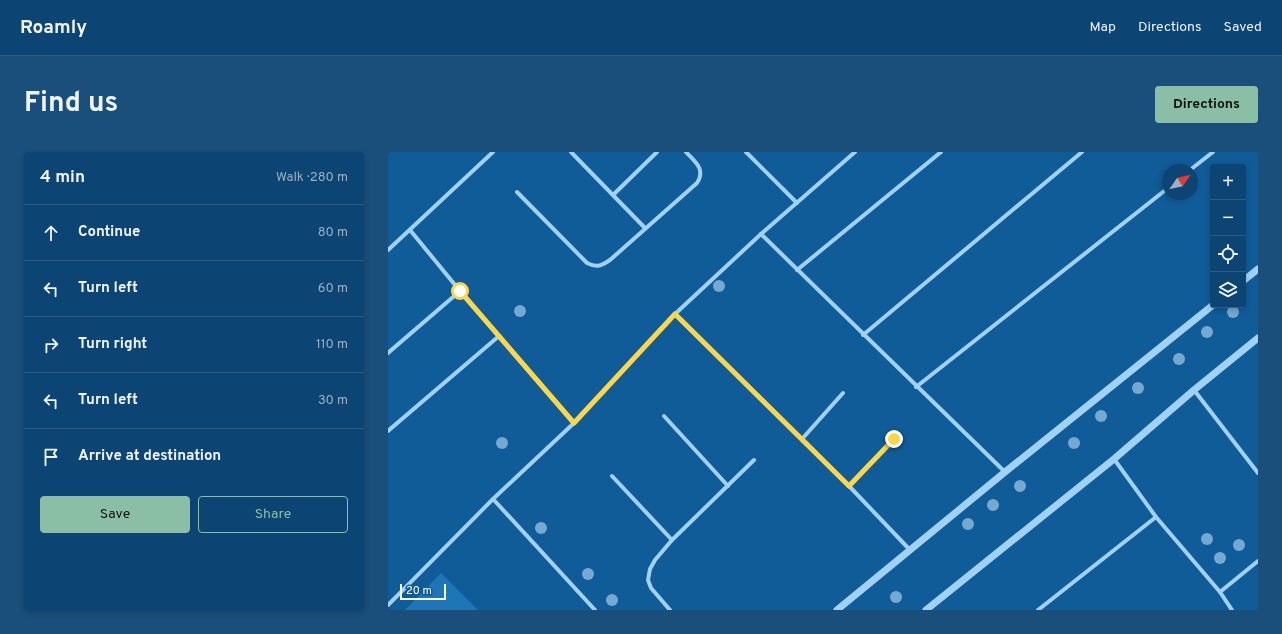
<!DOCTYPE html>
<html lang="en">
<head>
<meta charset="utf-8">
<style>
	:root { --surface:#0c4573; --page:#1a4f7b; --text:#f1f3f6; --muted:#9ab1c4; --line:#2c5d85; --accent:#8abfa5 }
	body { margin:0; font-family:Overpass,sans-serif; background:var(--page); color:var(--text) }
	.controls { position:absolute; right:12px; top:12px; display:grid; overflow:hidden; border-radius:4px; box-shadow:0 2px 6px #0003 }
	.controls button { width:36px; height:36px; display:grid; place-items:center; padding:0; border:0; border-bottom:1px solid var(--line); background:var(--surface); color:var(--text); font:20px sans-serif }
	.compass { position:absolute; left:774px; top:12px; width:36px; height:36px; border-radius:50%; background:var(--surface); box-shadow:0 2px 6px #0003; rotate:56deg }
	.scale { position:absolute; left:12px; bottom:10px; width:46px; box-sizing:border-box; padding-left:4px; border:2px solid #fff; border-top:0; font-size:11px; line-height:14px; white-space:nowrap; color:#fff; -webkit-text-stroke:3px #105c99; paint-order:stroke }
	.stop { position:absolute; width:12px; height:12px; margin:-9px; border:3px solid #ffd54a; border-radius:50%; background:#fff }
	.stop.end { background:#ffd54a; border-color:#fff; box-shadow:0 1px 4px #0008 }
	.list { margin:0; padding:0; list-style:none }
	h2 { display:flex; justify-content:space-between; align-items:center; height:52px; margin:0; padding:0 16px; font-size:17px }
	h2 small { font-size:13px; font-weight:400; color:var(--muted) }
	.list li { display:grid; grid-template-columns:26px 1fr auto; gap:12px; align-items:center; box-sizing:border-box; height:56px; padding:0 16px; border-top:1px solid var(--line) }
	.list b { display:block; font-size:15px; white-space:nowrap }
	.list em { font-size:13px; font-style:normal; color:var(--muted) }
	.actions { display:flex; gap:8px; padding:12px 16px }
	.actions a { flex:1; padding:9px 0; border:1px solid var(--accent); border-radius:4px; text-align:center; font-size:14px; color:var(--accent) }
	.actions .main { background:var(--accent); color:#111 }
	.icon { flex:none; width:22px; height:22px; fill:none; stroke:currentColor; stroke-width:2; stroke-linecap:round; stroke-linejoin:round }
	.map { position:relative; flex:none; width:870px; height:458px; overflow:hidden; border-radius:4px }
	header { display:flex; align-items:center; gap:24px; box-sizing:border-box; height:56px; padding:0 20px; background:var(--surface); border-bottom:1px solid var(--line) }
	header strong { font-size:19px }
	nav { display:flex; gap:22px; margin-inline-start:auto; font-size:14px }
	.intro { display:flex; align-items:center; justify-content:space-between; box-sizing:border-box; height:96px; padding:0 24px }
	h1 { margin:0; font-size:28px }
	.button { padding:10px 18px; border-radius:4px; background:var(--accent); color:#111; font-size:14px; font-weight:700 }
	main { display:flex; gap:24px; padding:0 24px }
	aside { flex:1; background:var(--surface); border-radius:4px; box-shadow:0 2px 6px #0003 }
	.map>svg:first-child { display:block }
	.green { fill:#1e76b7 }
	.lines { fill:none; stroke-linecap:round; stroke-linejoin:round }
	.minor { stroke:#a1d1f5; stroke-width:4 }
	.tertiary { stroke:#a1d1f5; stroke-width:7 }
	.tree { fill:#76a9d1 }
	.route { stroke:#ffd54a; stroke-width:5 }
</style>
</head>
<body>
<header>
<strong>Roamly</strong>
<nav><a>Map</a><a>Directions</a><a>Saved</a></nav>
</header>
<div class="intro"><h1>Find us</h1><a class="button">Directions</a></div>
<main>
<aside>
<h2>4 min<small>Walk · 280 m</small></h2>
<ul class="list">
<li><svg class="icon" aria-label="ahead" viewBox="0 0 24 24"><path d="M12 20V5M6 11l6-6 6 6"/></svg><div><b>Continue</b></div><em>80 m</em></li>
<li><svg class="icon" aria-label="left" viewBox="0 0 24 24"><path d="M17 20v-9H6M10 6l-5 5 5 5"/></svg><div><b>Turn left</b></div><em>60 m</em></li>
<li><svg class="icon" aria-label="right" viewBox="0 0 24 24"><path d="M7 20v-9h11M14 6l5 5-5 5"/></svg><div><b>Turn right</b></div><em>110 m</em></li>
<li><svg class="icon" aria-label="left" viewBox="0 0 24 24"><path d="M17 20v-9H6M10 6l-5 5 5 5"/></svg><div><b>Turn left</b></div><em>30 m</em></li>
<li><svg class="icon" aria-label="arrive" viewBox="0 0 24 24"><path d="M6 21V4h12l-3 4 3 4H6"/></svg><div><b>Arrive at destination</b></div></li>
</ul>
<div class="actions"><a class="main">Save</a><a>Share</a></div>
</aside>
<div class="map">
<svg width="870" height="458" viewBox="0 0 870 458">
	<rect width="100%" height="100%" fill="#105c99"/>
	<path class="green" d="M53,421L90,458H17Z"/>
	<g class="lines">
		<g class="minor">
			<path d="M183,0L257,76"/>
			<path d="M358,0L409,51"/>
			<path d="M802,18L825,0"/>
			<path d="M129,40L199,111C209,116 213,114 222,108L309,31C318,17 307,10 298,0"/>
			<path d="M225,43L269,0"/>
			<path d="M22,78L72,139L186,271"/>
			<path d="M373,82L617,320"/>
			<path d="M0,98L105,0"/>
			<path d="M409,118L553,0"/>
			<path d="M287,162L414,287"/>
			<path d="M475,183L694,0"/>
			<path d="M0,201L72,139"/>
			<path d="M528,235L780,36"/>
			<path d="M806,238L870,321"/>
			<path d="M455,241L414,287L461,334L522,398"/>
			<path d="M276,264L340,334"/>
			<path d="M0,279L111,184"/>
			<path d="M726,307L768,365L832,440L844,458"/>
			<path d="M224,324L284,388"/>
			<path d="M461,334L506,287"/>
			<path d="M105,347L207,458"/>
			<path d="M832,440L870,409"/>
			<path d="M0,453L105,347L186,271L287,162L373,82L467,0"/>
			<path d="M282,458L263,436L260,428L262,417L267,408L284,388L366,308"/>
			<path d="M650,458L768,365"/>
		</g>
		<g class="tertiary">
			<path d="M855,129L870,117"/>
			<path d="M449,458L617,320L825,153"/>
			<path d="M538,458L726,307L806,238L870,186"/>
		</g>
	</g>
	<g class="tree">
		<circle cx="331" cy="134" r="6"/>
		<circle cx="132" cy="159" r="6"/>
		<circle cx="845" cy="160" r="6"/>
		<circle cx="819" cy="180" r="6"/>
		<circle cx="791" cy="207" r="6"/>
		<circle cx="750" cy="236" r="6"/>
		<circle cx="713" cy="264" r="6"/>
		<circle cx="114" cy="291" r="6"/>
		<circle cx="686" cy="291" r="6"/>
		<circle cx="632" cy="334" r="6"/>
		<circle cx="605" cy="353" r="6"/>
		<circle cx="580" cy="372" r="6"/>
		<circle cx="153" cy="376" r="6"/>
		<circle cx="819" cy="387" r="6"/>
		<circle cx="851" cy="393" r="6"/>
		<circle cx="832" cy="406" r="6"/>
		<circle cx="200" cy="422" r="6"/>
		<circle cx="508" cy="445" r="6"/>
		<circle cx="224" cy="448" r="6"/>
	</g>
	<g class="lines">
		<path class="route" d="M72,139L186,271L287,162L461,334L506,287"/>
	</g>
</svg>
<div class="controls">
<button>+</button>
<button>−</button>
<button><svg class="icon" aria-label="locate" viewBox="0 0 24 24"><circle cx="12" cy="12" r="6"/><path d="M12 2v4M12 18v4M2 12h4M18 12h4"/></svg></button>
<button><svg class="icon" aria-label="layers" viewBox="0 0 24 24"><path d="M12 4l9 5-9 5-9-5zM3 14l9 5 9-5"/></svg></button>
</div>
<svg class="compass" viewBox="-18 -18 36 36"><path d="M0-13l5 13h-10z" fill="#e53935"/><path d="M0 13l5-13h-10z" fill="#9ab1c4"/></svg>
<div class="scale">20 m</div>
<div class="stop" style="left:72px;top:139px"></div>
<div class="stop end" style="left:506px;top:287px"></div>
</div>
</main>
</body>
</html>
